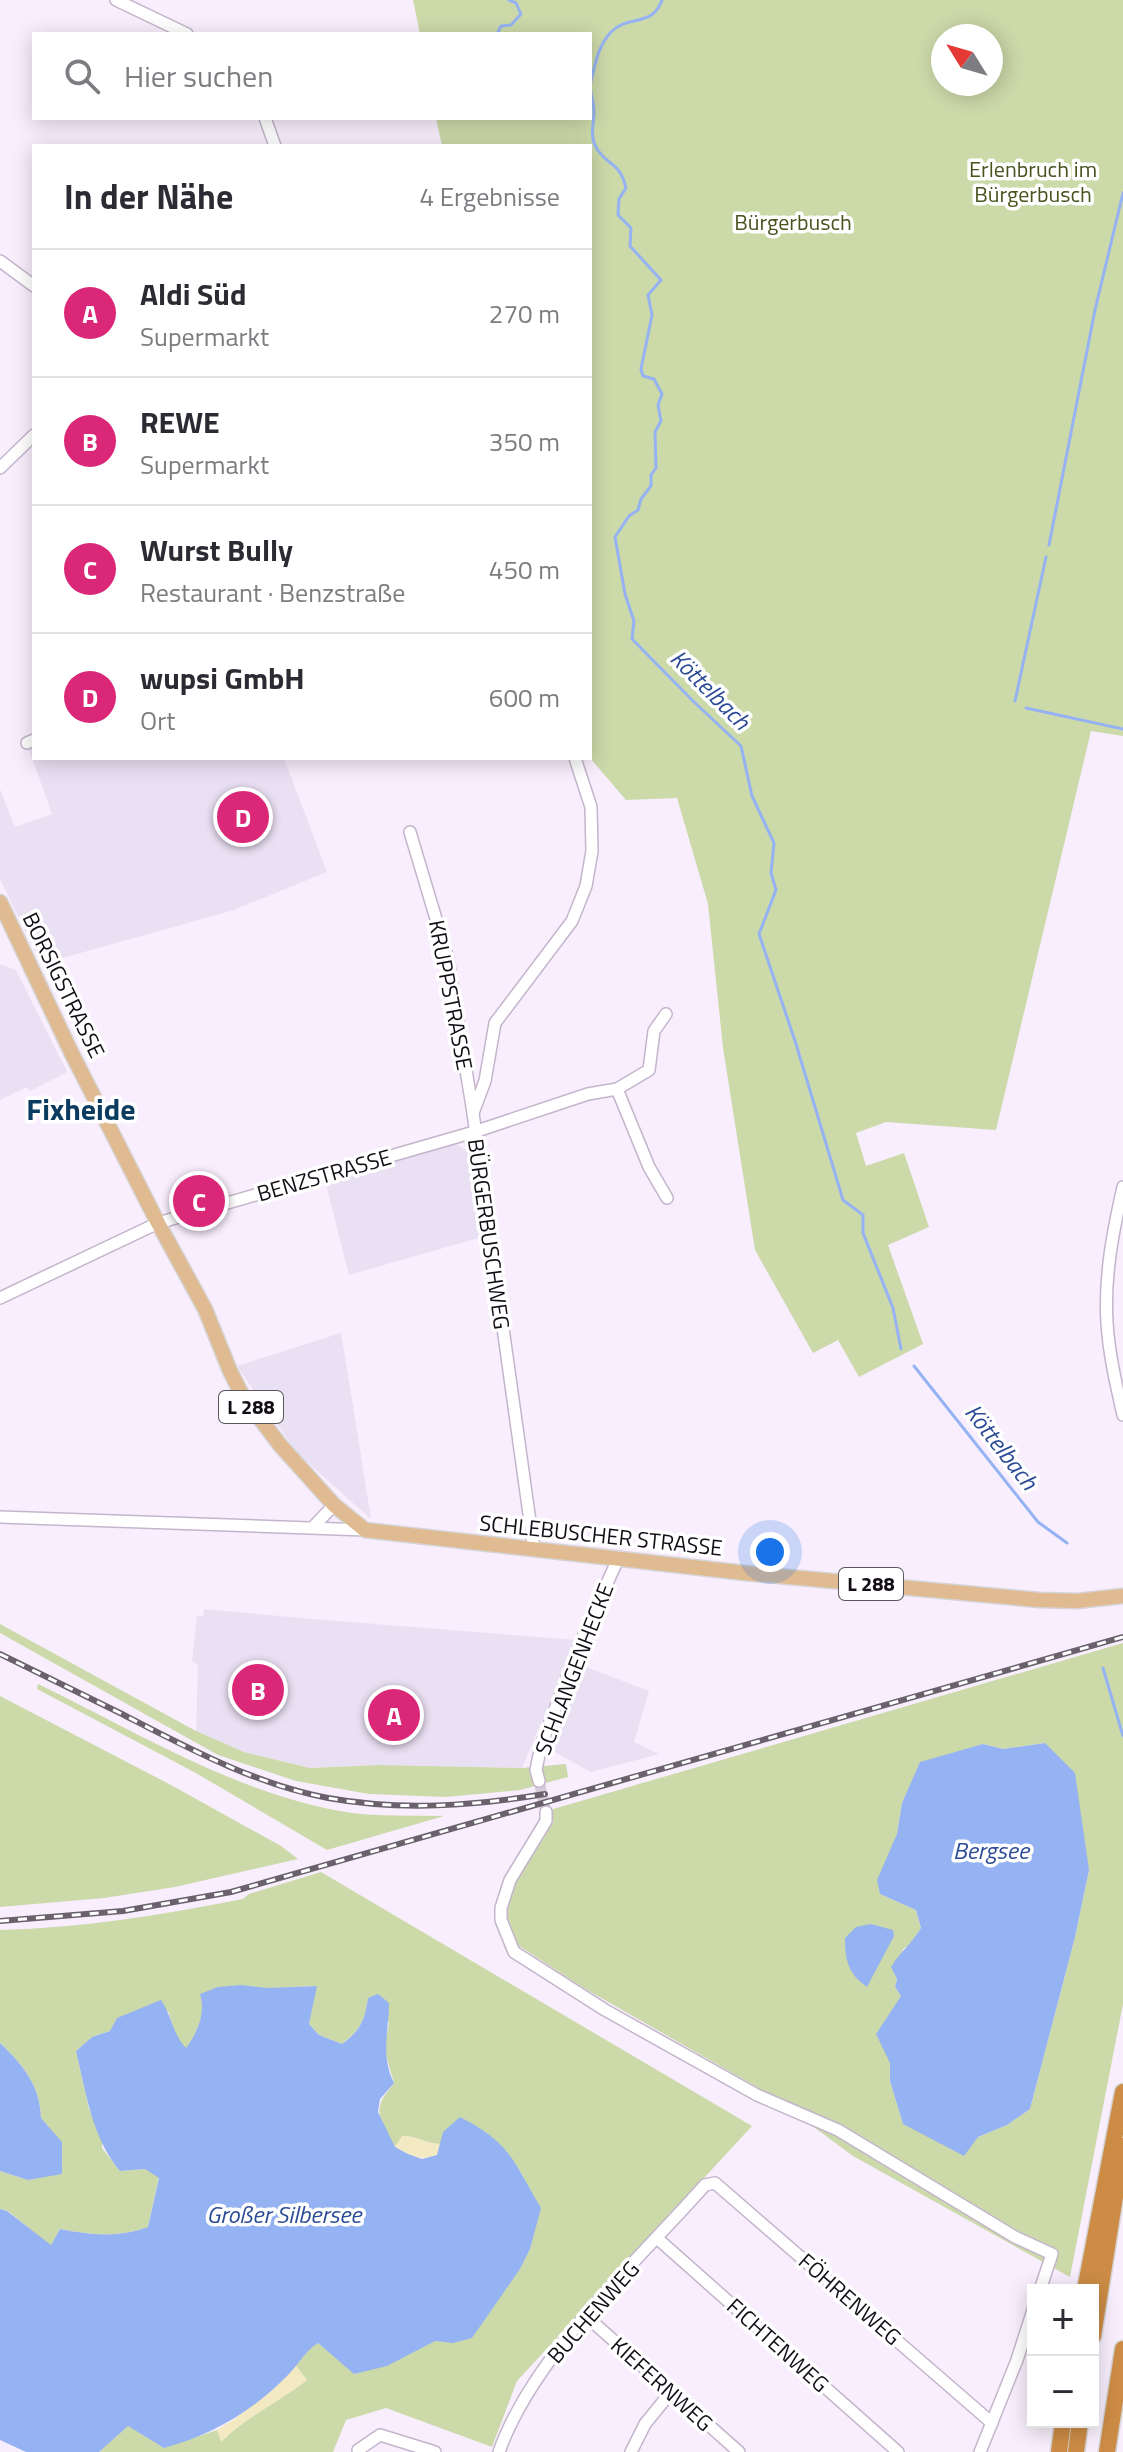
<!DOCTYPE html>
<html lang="de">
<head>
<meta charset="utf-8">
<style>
	:root { --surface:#fff; --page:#f7f7f7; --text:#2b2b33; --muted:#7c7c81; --line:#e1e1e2; --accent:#db2777 }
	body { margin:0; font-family:"Titillium Web",sans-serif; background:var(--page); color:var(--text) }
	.controls { position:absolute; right:24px; bottom:24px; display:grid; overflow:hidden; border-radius:0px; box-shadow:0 4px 20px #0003 }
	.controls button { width:72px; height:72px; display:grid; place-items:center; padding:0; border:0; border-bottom:2px solid var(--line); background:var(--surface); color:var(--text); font:40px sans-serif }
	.compass { position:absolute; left:931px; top:24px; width:72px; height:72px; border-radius:50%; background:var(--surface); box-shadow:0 4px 20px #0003; rotate:307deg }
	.you { position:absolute; left:770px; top:1552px; width:28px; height:28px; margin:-20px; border:6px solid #fff; border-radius:50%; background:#1a73e8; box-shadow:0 0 0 12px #1a73e833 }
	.badge { display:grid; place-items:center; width:52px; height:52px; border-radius:50%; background:var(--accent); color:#fff; font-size:26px; font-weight:700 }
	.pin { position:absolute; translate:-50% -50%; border:4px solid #fff; box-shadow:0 2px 8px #0006 }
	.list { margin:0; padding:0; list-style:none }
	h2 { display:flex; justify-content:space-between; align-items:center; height:104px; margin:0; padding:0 32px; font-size:34px }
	h2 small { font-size:26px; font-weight:400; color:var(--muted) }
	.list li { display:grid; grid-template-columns:52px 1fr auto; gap:24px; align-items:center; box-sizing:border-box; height:128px; padding:0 32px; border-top:2px solid var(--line) }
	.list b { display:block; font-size:30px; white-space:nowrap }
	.list p { margin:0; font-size:26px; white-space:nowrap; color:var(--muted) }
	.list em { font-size:26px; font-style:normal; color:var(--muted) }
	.icon { flex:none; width:44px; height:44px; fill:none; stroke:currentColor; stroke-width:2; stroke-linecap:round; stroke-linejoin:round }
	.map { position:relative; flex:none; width:1123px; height:2452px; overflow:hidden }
	.search { position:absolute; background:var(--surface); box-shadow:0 4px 20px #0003; left:32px; top:32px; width:560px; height:88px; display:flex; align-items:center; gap:20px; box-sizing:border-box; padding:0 28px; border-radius:0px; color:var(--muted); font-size:30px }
	.panel { position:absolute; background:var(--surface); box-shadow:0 4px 20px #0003; left:32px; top:144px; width:560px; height:616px; border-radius:0px }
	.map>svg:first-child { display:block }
	.commercial { fill:#eae0f4 }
	.green { fill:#ccd9a9; fill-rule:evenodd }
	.sand { fill:#f3e9c3 }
	.water { fill:#95b3f3 }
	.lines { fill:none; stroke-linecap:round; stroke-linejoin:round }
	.stream { stroke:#95b3f3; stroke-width:3 }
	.minor-tunnel { stroke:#d6ccda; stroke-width:11; stroke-dasharray:11 5.5; stroke-linecap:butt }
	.minor-casing { stroke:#c4b5cc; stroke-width:14 }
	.major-casing { stroke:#d5d4d5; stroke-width:17 }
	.highway-casing { stroke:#d5d4d5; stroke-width:19 }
	.minor { stroke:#fff; stroke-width:11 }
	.major { stroke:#e0ba90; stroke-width:14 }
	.highway { stroke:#cc8c46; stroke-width:16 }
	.rail-casing { stroke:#69626c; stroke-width:6 }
	.rail { stroke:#fff; stroke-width:3; stroke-dasharray:9; stroke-linecap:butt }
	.labels { text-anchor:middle; stroke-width:7; stroke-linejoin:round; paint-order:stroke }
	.shield { fill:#fff; stroke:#5a565c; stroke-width:2 }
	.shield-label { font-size:20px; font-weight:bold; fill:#130e16 }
	.park-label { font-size:22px; fill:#48531e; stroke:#fff }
	.street-label { font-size:22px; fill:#130e16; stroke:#fff }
	.water-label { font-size:24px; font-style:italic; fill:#2c4b96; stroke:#fff }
	.district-label { font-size:30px; font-weight:bold; fill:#0b3c60; stroke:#fff }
</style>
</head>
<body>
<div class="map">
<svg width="1123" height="2452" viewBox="0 0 1123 2452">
	<rect width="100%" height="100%" fill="#f8eefd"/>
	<g class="commercial">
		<path d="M34,748V758H284L327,872L231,911L41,964L0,879V789L15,827L52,814L29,750Z"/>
		<path d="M0,964L16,970L67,1072L30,1091L27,1087L0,1100Z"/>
		<path d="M444,1143L456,1144L471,1153L482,1237L349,1275L325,1180Z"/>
		<path d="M341,1333L354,1412L371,1519L296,1452L237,1366Z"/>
		<path d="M204,1609L301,1618L576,1640L522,1768L378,1765L310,1768L244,1752L196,1731L198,1666L192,1661L197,1616H203Z"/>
		<path d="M576,1663L649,1691L634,1742L659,1754L591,1772L544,1746Z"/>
	</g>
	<g class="green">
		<path d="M413,0H1123V736L1091,731L996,1130L886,1122L856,1133L866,1166L904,1153L929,1227L888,1245L923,1344L859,1377L838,1340L813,1353L755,1250L723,1048L708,904L677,798L626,800L590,758V146H442L436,118H590V34H420ZM943,36H991V84H943Z"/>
		<path d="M0,1624L196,1731L244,1752L310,1768L378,1765L522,1768L566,1764L568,1777L520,1790L446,1797L369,1794L296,1781L218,1755L0,1633Z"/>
		<path d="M1123,1643V2004L1070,2277L853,2156L769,2094L582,1987L516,1944L506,1911L513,1887L553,1823L550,1810ZM1045,1743L1089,1870L1075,1937L1030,2109L1007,2125L978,2137L903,2124L890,2081V2063L901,1996L895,1987L903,1949L912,1943L921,1928L916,1910L880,1894L897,1834L902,1803L920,1763L983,1744L1003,1749Z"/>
		<path d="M38,1684C139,1733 240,1796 352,1813C382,1817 414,1815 444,1816L327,1850L194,1772L37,1689Z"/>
		<path d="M0,1696L171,1785L281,1846L298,1859L175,1887L104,1898L0,1907Z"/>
		<path d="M321,1872L752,2126L517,2381L492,2447L386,2408L346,2420L333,2452H99L128,2425L164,2448L217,2430L222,2441C247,2416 279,2402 307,2380L296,2366L304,2352L318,2343L355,2374L435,2341L453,2342L472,2338L530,2249C533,2232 531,2181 518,2169C507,2158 460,2140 443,2132L441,2144C427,2144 417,2136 403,2136L395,2147C378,2117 371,2110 394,2083L384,2049L389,2023L368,1998C365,2021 360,2030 342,2044L319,2035L309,2024L316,1986C301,1986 286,1988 271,1988C243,1988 228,1982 201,1995C206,2014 197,2033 186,2049L177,2039L168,2011L92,2037L76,2051L89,2109L102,2137V2148L120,2171L145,2169L159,2177L148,2227C117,2238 91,2235 60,2229L51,2246L8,2211L0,2209V2171L28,2180L62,2173L61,2142L41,2118C40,2085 23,2065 0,2043V1930C83,1928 162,1915 243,1899L249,1894Z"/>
	</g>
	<g class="sand">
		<path d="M402,2136C416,2136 427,2144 441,2144L437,2155C422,2162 408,2155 395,2147Z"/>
		<path d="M296,2366L307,2380C279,2402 246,2416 221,2442L217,2430L236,2418Z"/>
	</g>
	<g class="water">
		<path d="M1045,1743L1075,1773L1089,1870L1075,1937L1030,2109L1007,2125L978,2137L964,2156L903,2124L890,2081V2063L876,2034L901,1996L895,1987L897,1979L891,1967C901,1951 912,1943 921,1928L916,1910L880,1894L877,1880L897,1834L902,1803L920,1762L983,1744L1003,1749Z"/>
		<path d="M871,1924L893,1930L894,1936L867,1987C848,1974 845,1960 845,1938L856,1927Z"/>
		<path d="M241,1985L268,1988L317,1986L309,2024L319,2035L342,2044C360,2031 365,2020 368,1998L378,1994L389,2003C389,2033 380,2054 394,2083L380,2099L378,2112L395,2147L408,2154L422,2159L437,2155L443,2132L460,2117C511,2143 513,2161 541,2208L530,2249L520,2269L472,2338L453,2343L435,2341L387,2366L354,2374L318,2343C304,2352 299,2364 288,2375C253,2411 212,2435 164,2448L128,2426L99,2452H26L0,2440V2209L7,2211L51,2245L60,2229C91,2235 117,2238 148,2227L159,2178L145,2169L120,2171C92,2138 86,2093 76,2051L92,2037L110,2031L117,2018L161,2000C172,2016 173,2035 186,2048C197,2033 206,2014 200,1994L218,1987Z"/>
		<path d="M0,2043C23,2065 40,2085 41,2118L62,2142V2174L28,2180L0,2171Z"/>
	</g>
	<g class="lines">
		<g class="stream">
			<path d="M497,34L501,26L511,25L521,14L516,3L509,0"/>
			<path d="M590,85C595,66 597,47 611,32C629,14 652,28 662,0"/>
			<path d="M590,87C591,95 594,104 594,112C594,125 589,136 597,149C609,167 620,162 626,188L619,199L618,215L631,228L630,246L661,280L648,295L652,315L641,369L643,376L654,379L662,394L658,405L661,421L655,432L656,468L651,475V486L641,499L638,510L629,516L615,537L625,594L634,621L632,639L693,701L741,746L752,796L774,843L771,873L776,890L759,934L796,1044L843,1200L863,1215V1233L893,1308L901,1349"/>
			<path d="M1049,545L1095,310L1123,193"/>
			<path d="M1015,701L1046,557"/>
			<path d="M1026,708L1123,729"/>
			<path d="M914,1366L1038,1522L1067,1543"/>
			<path d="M1103,1668L1123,1736"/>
		</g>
		<path class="minor-tunnel" d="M539,1781L546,1812"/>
		<g class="minor-casing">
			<g id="minor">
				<path d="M116,0L187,34"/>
				<path d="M265,118L275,146"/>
				<path d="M0,261L34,286"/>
				<path d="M0,468L34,435"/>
				<path d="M27,743L34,740"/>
				<path d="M410,832L448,959L473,1113"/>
				<path d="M617,1089L649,1070L654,1031L666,1014"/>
				<path d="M1123,1187C1113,1231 1104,1277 1107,1323C1109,1354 1116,1384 1123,1415"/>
				<path d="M0,1298L158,1223L474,1132L588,1094L617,1089L649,1167L667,1198"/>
				<path d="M0,1517L365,1530"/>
				<path d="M314,1526L334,1505"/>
				<path d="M534,1550L473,1113L485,1081L495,1023L572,921L586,886L592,851L591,807L575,758"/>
				<path d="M539,1781L536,1770L541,1745L587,1627L619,1557"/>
				<path d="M546,1812V1821L510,1880L501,1908V1920L514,1952L605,2010L757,2095L838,2130L1015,2237L1052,2254L1040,2290"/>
				<path d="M658,2239L898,2452"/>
				<path d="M586,2316L739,2452"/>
				<path d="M358,2450L380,2435L435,2452"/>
				<path d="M499,2452C533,2355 637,2262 705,2185L715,2183L992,2423"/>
				<path d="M631,2452L645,2424L671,2392"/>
				<path d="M980,2452L1017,2360L1033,2310"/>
			</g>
		</g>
		<g class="major-casing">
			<path id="major" d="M0,902L72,1054L158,1223L205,1309L230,1371L242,1395L280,1445L334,1505L365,1530L745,1573L1039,1600L1077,1601L1123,1596"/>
		</g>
		<g class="highway-casing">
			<g id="highway">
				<path d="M1085,2290L1123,2092"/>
				<path d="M1093,2336L1123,2146"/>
				<path d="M1059,2452L1063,2422"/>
				<path d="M1076,2452L1080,2422"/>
				<path d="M1107,2452L1123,2349"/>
			</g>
		</g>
		<use href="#minor" class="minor"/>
		<use href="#major" class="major"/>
		<use href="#highway" class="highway"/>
		<g class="rail-casing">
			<g id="rail">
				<path d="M0,1654C40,1674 80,1693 120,1713C186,1747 254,1784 328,1798C401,1811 473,1806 545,1794"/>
				<path d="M0,1921L123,1911L231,1892L1123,1637"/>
			</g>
		</g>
		<use href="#rail" class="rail"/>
	</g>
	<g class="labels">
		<g class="shield">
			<rect x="219" y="1391" width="64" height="32" rx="6"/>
			<rect x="839" y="1568" width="64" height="32" rx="6"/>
		</g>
		<g class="shield-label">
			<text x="251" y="1414">L 288</text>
			<text x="871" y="1591">L 288</text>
		</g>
		<g class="park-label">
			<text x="1033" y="177">Erlenbruch im<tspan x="1033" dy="25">Bürgerbusch</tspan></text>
			<text x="793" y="230">Bürgerbusch</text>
		</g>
		<g class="street-label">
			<text transform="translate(64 985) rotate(64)" y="8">BORSIGSTRASSE</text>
			<text transform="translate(451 995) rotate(79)" y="8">KRUPPSTRASSE</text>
			<text transform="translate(324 1175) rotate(-16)" y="8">BENZSTRASSE</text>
			<text transform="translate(489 1234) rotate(82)" y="8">BÜRGERBUSCHWEG</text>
			<text transform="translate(601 1535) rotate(6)" y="8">SCHLEBUSCHER STRASSE</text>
			<text transform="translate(574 1669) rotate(-69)" y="8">SCHLANGENHECKE</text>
			<text transform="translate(850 2299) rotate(41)" y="8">FÖHRENWEG</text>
			<text transform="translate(593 2312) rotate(-49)" y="8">BUCHENWEG</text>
			<text transform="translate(778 2345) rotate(42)" y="8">FICHTENWEG</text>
			<text transform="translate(662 2384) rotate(42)" y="8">KIEFERNWEG</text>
		</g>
		<g class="water-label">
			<text transform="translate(710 690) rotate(45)" y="8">Köttelbach</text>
			<text transform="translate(1001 1447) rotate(52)" y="8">Köttelbach</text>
			<text x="991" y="1859">Bergsee</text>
			<text x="284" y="2223">Großer Silbersee</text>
		</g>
		<g class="district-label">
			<text x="81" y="1120">Fixheide</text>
		</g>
	</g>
</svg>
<div class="controls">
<button>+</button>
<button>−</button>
</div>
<svg class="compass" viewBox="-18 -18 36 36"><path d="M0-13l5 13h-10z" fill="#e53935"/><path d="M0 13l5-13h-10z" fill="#7c7c81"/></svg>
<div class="you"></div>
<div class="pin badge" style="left:394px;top:1715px">A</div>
<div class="pin badge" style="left:258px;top:1690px">B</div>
<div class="pin badge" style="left:199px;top:1201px">C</div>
<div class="pin badge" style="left:243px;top:817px">D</div>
<div class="search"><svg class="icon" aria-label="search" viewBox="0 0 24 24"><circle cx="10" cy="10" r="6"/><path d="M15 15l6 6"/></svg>Hier suchen</div>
<section class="panel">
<h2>In der Nähe<small>4 Ergebnisse</small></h2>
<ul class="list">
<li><span class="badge">A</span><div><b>Aldi Süd</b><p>Supermarkt</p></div><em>270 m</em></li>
<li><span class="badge">B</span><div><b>REWE</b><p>Supermarkt</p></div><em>350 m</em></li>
<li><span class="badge">C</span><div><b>Wurst Bully</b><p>Restaurant · Benzstraße</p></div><em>450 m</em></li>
<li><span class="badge">D</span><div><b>wupsi GmbH</b><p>Ort</p></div><em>600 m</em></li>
</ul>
</section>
</div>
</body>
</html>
